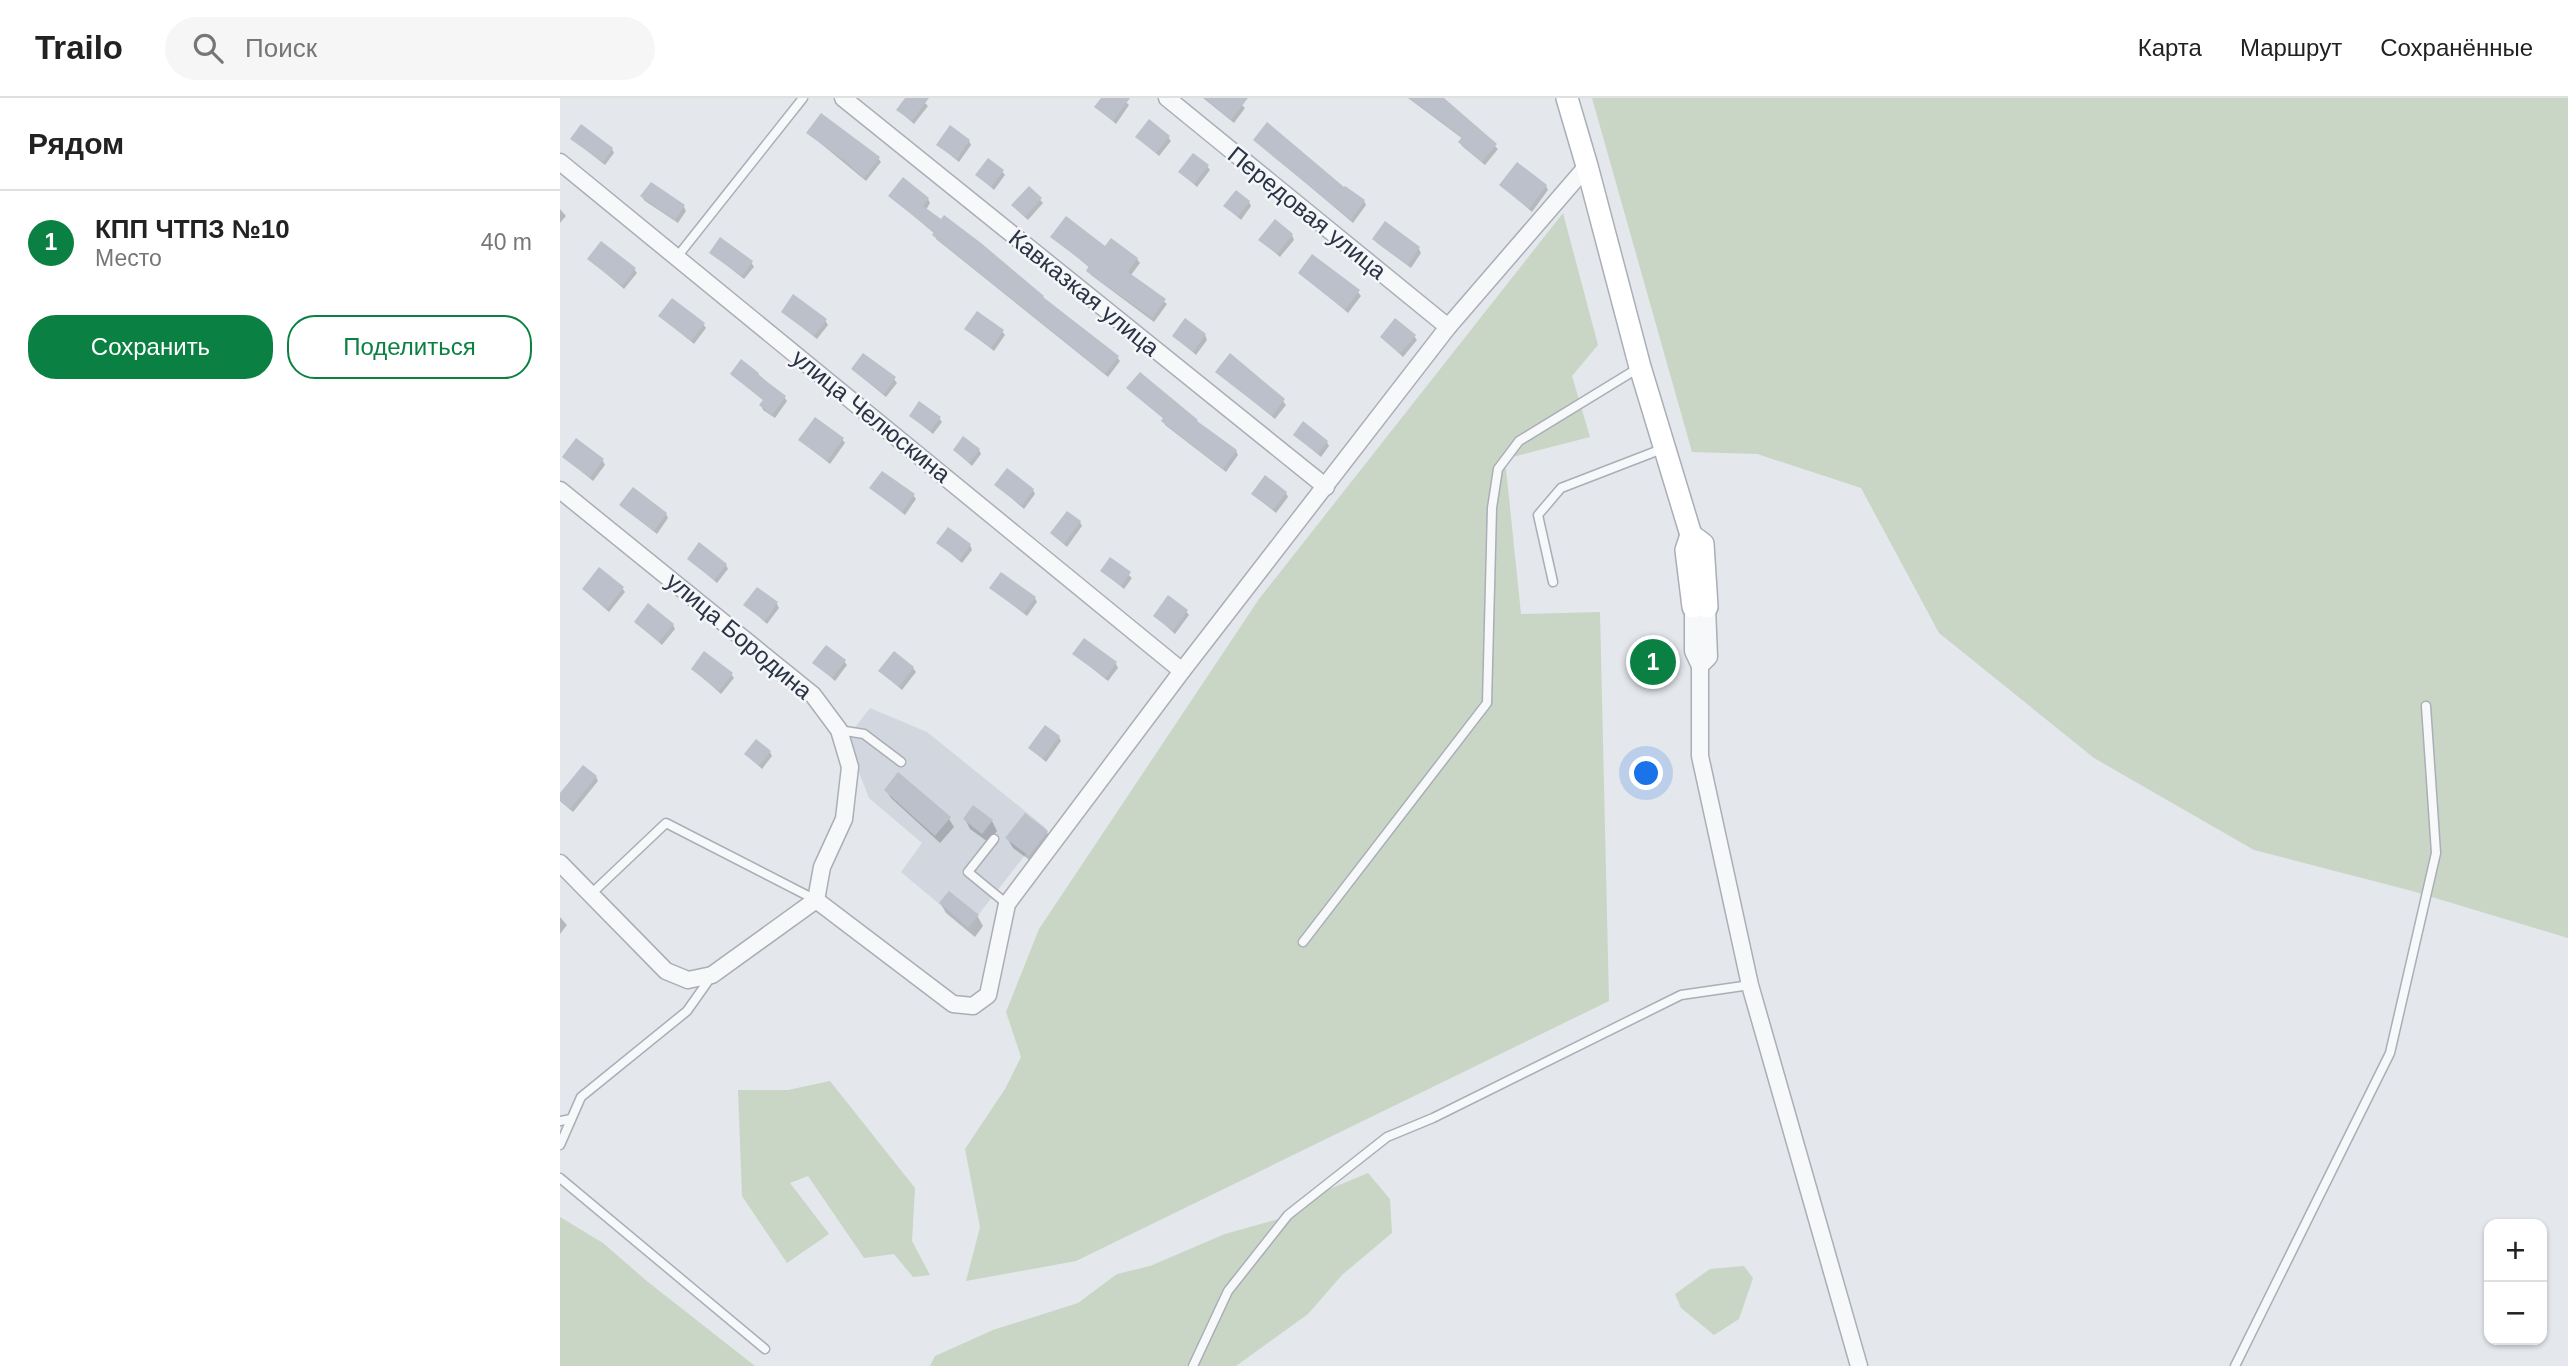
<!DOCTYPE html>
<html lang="ru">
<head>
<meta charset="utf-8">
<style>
	:root { --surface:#fff; --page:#f6f6f6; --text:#222; --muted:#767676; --line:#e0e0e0; --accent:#0b8043 }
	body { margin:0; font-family:Helvetica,sans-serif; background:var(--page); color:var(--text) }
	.controls { position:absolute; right:21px; bottom:21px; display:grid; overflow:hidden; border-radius:14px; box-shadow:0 2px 5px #0004 }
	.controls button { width:63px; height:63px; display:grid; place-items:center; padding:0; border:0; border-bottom:2px solid var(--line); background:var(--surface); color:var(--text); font:35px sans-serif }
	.you { position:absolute; left:1087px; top:676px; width:24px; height:24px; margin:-18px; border:5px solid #fff; border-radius:50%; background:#1a73e8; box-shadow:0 0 0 10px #1a73e833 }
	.badge { display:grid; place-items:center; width:46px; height:46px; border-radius:50%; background:var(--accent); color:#fff; font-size:23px; font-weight:700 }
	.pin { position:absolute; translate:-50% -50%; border:4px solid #fff; box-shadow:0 2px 7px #0006 }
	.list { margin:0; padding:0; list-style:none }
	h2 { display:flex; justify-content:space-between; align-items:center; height:91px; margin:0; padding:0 28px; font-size:30px }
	h2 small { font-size:23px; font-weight:400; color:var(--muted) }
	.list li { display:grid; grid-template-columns:46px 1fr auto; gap:21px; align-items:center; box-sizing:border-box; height:105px; padding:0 28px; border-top:2px solid var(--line) }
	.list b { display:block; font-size:26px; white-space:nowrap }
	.list p { margin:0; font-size:23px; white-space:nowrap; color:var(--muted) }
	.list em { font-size:23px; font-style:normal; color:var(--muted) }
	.actions { display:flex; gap:14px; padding:21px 28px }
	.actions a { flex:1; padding:16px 0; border:2px solid var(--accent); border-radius:28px; text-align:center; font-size:24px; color:var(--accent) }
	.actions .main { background:var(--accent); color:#fff }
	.icon { flex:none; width:38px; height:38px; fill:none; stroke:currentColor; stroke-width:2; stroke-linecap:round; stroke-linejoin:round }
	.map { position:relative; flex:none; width:2008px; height:1268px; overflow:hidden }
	header { display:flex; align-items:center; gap:42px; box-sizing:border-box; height:98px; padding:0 35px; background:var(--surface); border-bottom:2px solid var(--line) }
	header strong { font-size:33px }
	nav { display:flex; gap:38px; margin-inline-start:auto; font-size:24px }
	.search { width:490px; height:63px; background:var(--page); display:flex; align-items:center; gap:18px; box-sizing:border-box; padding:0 24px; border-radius:38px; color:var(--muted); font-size:26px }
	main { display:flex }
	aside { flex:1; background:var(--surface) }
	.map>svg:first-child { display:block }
	.built { fill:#d2d6de }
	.green { fill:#c9d6c5 }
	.shadow { fill:#0003 }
	.building { fill:#bbc0ca }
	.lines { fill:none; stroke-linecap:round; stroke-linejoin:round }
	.lane-casing { stroke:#a9aeb7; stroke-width:11 }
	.street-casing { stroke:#a9aeb7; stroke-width:19 }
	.secondary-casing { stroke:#a9aeb7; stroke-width:24 }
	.lane { stroke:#f7f8fa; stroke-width:8 }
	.street { stroke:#f7f8fa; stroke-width:16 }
	.secondary { stroke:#fff; stroke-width:21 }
	.labels { text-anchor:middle; stroke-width:5; stroke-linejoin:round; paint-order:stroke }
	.street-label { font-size:24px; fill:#2b3445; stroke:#f4f6f9 }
</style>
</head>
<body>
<header>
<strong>Trailo</strong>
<div class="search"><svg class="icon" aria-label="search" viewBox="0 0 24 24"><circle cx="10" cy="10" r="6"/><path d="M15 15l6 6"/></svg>Поиск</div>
<nav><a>Карта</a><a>Маршрут</a><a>Сохранённые</a></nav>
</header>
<main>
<aside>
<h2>Рядом<small></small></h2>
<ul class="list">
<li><span class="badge">1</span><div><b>КПП ЧТПЗ №10</b><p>Место</p></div><em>40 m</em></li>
</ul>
<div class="actions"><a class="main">Сохранить</a><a>Поделиться</a></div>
</aside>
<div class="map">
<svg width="2008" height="1268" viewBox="0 0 2008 1268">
	<rect width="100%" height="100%" fill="#e4e7ec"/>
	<path class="built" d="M310,610L367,634L486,730L408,830L341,774L362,745L309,700L286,641Z"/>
	<g class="green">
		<path d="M1032,0H2008V840L1852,793L1694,752L1534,660L1379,535L1301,390L1197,356L1132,354Z"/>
		<path d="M1003,115L1038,247L1012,278L1030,339L945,361L961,516L1040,514L1049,903L516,1163L406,1183L420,1129L405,1051L445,991L461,959L446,914L479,831L699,501Z"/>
		<path d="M270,983L355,1090L352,1143L370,1177L353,1179L334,1156L304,1160L248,1078L230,1085L269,1136L227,1165L182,1098L178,992H228Z"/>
		<path d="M808,1075L830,1101L832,1135L782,1177L748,1216L676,1268H370L375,1258L433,1232L518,1205L557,1176L590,1168L665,1136L722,1120L760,1095Z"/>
		<path d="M0,1119L43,1145L88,1184L195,1268H0Z"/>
		<path d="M1184,1168L1193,1180L1179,1221L1154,1237L1121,1210L1115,1196L1150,1171Z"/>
	</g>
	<g class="shadow">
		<path d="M347,0H360L368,8L354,26L338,12Z"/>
		<path d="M543,0H562L569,7L556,26L536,9Z"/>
		<path d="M643,0H675L685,10L674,25Z"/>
		<path d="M848,0H882L938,51L925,67L902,48L900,44L903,41Z"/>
		<path d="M248,35L318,60L321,64L306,83Z"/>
		<path d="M577,39H608L611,43L599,58Z"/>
		<path d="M12,41L52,51L54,55L45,67Z"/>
		<path d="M695,42L804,103L806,107L793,125Z"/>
		<path d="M409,43L411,47L399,64L378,47Z"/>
		<path d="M647,68L650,72L637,89L620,74Z"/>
		<path d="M442,73L445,77L434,92L417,77Z"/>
		<path d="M941,87L986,88L988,92L972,114Z"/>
		<path d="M469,90L483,105L468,122L456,111Z"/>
		<path d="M330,98L368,101L370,105L366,112L483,199L486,204L557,259L560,263L548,279L376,141L375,136Z"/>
		<path d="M82,99L124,109L126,113L118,125L85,103Z"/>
		<path d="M689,104L691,108L681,122L665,108Z"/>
		<path d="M0,111L6,118L0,125Z"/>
		<path d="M825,126L859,151L861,155L851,170L817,145L814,141Z"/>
		<path d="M732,137L734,142L720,159L700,142Z"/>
		<path d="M493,139L545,150L577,161L580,165L571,177L607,206L594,224L531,177L528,173L530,170Z"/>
		<path d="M151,155L191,164L194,169L184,181Z"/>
		<path d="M29,161L74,171L77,175L64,191Z"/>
		<path d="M741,175L798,194L801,198L788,215Z"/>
		<path d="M223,214L265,222L268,227L257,241Z"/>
		<path d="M100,218L143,226L146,230L134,246Z"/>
		<path d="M406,231L442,233L445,237L434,253Z"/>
		<path d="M645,237L647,242L636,257L614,238Z"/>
		<path d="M854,238L857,242L843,259L822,239Z"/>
		<path d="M293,272L334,281L337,285L326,299Z"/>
		<path d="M657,274L723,303L726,307L715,321Z"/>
		<path d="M172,276H198L224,299L227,303L215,320L203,312L201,307L204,303Z"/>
		<path d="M568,291L676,353L678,357L666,374L605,327L604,321Z"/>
		<path d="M351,318L379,320L382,324L373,336Z"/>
		<path d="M735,337L767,344L769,348L761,359Z"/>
		<path d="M282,341L285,345L270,366L240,342Z"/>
		<path d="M395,352H419L421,356L412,368Z"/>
		<path d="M4,359L43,363L45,367L33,383Z"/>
		<path d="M436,387L473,392L475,396L464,411Z"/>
		<path d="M312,390L353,397L356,401L345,417Z"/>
		<path d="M726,395L728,399L716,415L693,396Z"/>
		<path d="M61,408L106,416L108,420L97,436Z"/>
		<path d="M520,424L522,428L507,449L492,436Z"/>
		<path d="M378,445L410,447L412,452L402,465Z"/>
		<path d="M129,461L166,467L168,471L157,485Z"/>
		<path d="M551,461L572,480L564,491L542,473Z"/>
		<path d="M62,490L65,494L49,514L24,492Z"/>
		<path d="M431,490L475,500L477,504L467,518Z"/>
		<path d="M217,506L219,510L207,526L186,507Z"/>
		<path d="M626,513L629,517L615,536L595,518Z"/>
		<path d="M76,524L113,527L115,531L102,547Z"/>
		<path d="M1108,546L1110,551L1109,586H1091L1089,576H1082L1080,571L1087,558Z"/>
		<path d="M514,556L556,566L558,570L548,583Z"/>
		<path d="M284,563L287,567L275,583L255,565Z"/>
		<path d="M353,570L356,574L342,592L320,573Z"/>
		<path d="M133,571L171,576L174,580L161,596Z"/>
		<path d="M499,639L501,643L486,664L470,650Z"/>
		<path d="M210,654L212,658L202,671L186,656Z"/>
		<path d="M36,679L38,683L13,714L1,704L0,698Z"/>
		<path d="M326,692L389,721L394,729L380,745L331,700Z"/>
		<path d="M405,721L432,723L437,733L428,744L410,731Z"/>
		<path d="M487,734L492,744L475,766L453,750L447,740Z"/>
		<path d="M389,795L418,819L423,828L415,839L386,815L381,806Z"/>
		<path d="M0,819L7,827L0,836Z"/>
	</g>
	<g class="building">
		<path d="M345,0H369L352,23L336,12Z"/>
		<path d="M541,0H570L553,23L534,9Z"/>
		<path d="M645,0H688L671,22Z"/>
		<path d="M849,0H884L937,46L922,64L898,44L902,39Z"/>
		<path d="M261,15L320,59L304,80L284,62L246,35Z"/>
		<path d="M589,21L610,38L596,55L575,39Z"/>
		<path d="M707,24L784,89L785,88L805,102L791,122L693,42Z"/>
		<path d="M21,26L53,50L43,64L10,41Z"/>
		<path d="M390,27L410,42L397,61L376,47Z"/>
		<path d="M633,55L649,67L634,86L618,74Z"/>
		<path d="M428,60L444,72L431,89L415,77Z"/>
		<path d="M957,64L987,87L969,111L939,87Z"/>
		<path d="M343,79L369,100L363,108L381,121L384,117L421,145L484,198L483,199L559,258L545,276L372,137L374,134L328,98Z"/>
		<path d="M91,84L125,107L115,122L80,98Z"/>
		<path d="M469,88L482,100L465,119L451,107Z"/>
		<path d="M676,92L690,103L678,119L663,108Z"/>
		<path d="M506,118L545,148L551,140L578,160L568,174L606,201L592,220L526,173L529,168L490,139Z"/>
		<path d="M715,121L733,136L717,156L698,142Z"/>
		<path d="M825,123L860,149L848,167L812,141Z"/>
		<path d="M160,139L193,163L182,178L149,155Z"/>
		<path d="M41,143L76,170L62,188L27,161Z"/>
		<path d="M752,156L800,192L785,212L738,175Z"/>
		<path d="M233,196L267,221L254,238L221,214Z"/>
		<path d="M112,200L145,225L131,243L98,218Z"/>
		<path d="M417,213L444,232L431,250L404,231Z"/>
		<path d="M625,220L646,236L633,254L612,238Z"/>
		<path d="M835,220L856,237L840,256L820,239Z"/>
		<path d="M303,255L336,279L324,296L291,271Z"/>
		<path d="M670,255L725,301L712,318L655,274Z"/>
		<path d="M181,261L199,275L198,277L226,298L212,317L199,307L203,302L170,276Z"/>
		<path d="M580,274L638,322L637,323L677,352L663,371L601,323L603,320L566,290Z"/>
		<path d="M359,303L381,319L370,333L349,318Z"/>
		<path d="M255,319L284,340L267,363L238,342Z"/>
		<path d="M743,323L768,343L758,356L733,337Z"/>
		<path d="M403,338L420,351L409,365L393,352Z"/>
		<path d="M16,340L44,361L30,380L2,359Z"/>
		<path d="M447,370L474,391L462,408L434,387Z"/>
		<path d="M322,373L355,396L342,414L309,390Z"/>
		<path d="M705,377L727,394L713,412L691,396Z"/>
		<path d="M73,389L107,415L94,433L59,407Z"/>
		<path d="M507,413L521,423L504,446L490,435Z"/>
		<path d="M388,429L411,446L400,462L376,445Z"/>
		<path d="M139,444L167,466L154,482L127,461Z"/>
		<path d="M550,459L571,474L561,488L540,473Z"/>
		<path d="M39,469L64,489L47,511L22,491Z"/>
		<path d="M441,474L476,499L464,515L429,490Z"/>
		<path d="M197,489L218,504L205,523L183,507Z"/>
		<path d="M608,497L628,512L613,533L593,518Z"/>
		<path d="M88,505L114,526L99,544L74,524Z"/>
		<path d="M524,540L557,564L546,580L512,556Z"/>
		<path d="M1086,544L1109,545L1108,583L1087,582L1088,572H1078L1079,557H1085Z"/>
		<path d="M266,547L286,562L272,580L252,565Z"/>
		<path d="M144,553L173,575L159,593L131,571Z"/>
		<path d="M334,553L354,569L339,589L318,573Z"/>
		<path d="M485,627L500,638L483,661L468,650Z"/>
		<path d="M196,641L211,653L199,668L184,656Z"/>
		<path d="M23,667L37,678L10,711L0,703V695Z"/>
		<path d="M338,674L391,719L375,738L324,692Z"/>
		<path d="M413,707L433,722L422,736L403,721Z"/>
		<path d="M465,715L488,733L469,758L445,740Z"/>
		<path d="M389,793L419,817L408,830L379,805Z"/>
	</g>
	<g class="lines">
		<g class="lane-casing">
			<g id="lane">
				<path d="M117,159L243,0"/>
				<path d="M993,484L978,417L1001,390L1102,351"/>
				<path d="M279,632L304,636L341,664"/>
				<path d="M434,741L408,774L447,806"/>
				<path d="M31,796L106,725L256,802"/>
				<path d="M743,844L927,605L932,410L938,371L959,343L1080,269"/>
				<path d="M0,1023L11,1021"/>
				<path d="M0,1047L21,999L127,913L151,879"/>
				<path d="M0,1080L205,1251"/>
				<path d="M633,1268L668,1193L728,1117L827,1039L873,1020L1121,897L1190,887"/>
				<path d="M1675,1268L1830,955L1876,755L1866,608"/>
			</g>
		</g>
		<g class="street-casing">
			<g id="street">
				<path d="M283,0L766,389"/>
				<path d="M607,0L888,229"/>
				<path d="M0,64L622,573"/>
				<path d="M0,392L253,597L279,632L290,669L284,721L262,769L256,802"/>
				<path d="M1133,509V553L1140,568L1149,559L1147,509"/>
				<path d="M1140,568V658L1190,887L1299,1268"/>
				<path d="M0,765L106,873L128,882L152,877L256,802L393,906L413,908L428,897L447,806L622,573L888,229L1027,68"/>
			</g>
		</g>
		<g class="secondary-casing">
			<g id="secondary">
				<path d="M1007,0L1027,68L1080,269L1131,437"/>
				<path d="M1133,509L1126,452L1131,437L1143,446L1147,509"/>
			</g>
		</g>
		<use href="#lane" class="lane"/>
		<use href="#street" class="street"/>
		<use href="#secondary" class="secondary"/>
	</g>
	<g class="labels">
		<g class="street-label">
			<text transform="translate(747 115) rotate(39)" y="8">Передовая улица</text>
			<text transform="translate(524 195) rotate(39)" y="8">Кавказкая улица</text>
			<text transform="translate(311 318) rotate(39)" y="8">улица Челюскина</text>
			<text transform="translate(179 538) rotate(40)" y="8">улица Бородина</text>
		</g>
	</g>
</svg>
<div class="controls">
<button>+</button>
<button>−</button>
</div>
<div class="you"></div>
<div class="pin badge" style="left:1093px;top:564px">1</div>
</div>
</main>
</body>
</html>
